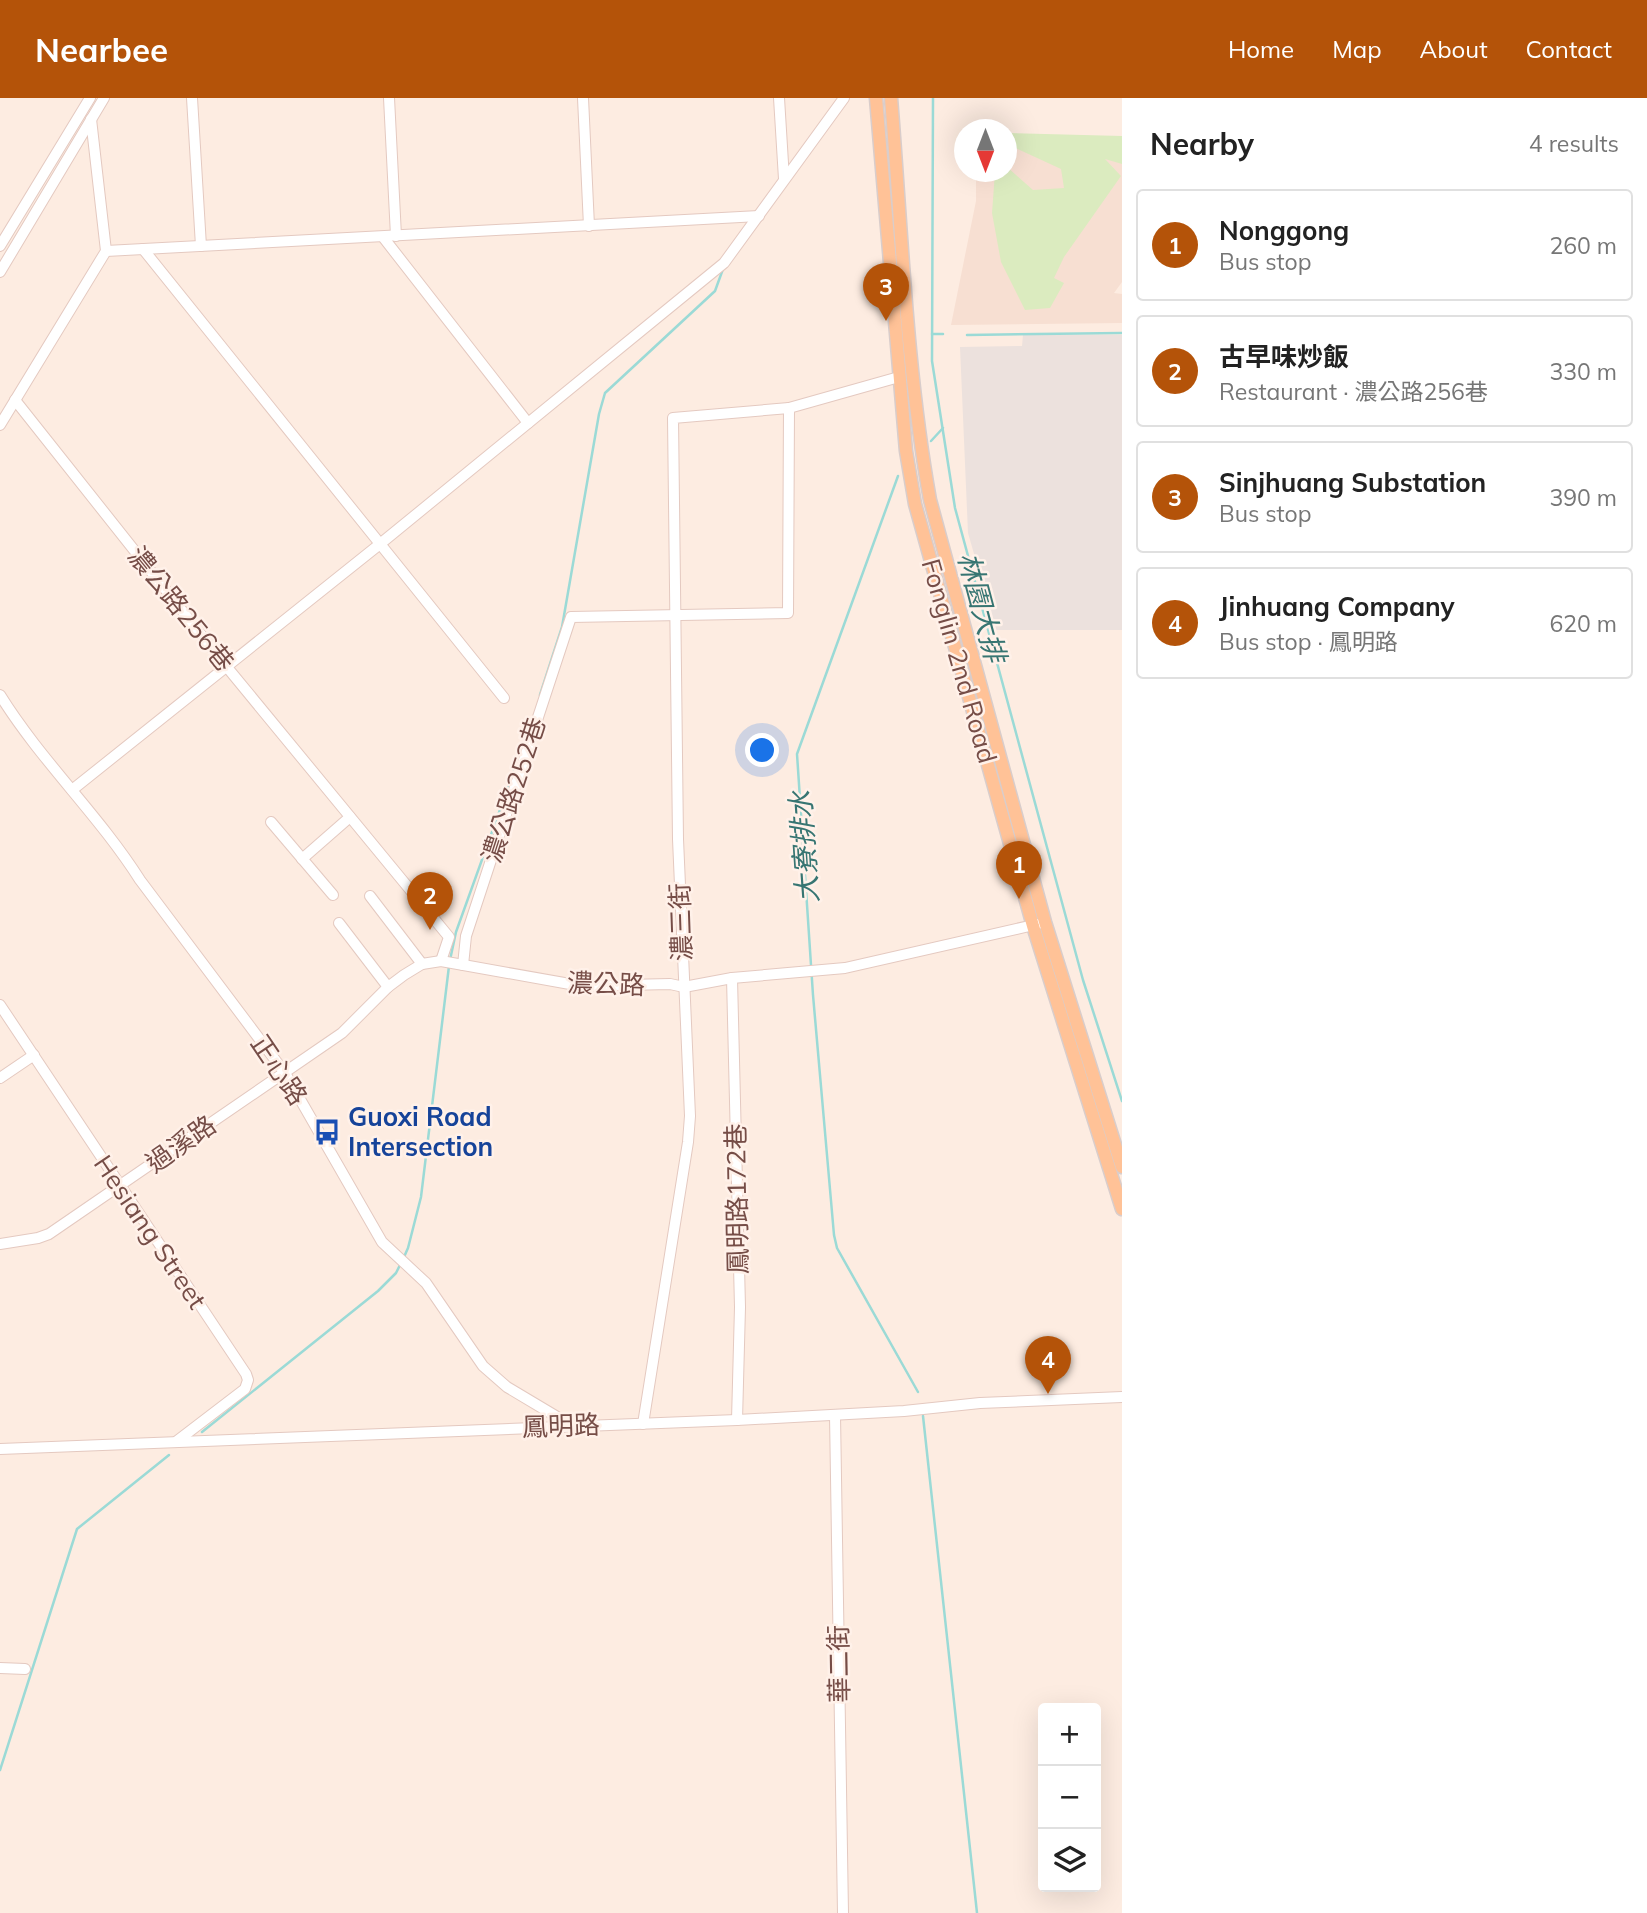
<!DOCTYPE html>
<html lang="en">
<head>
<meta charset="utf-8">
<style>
	:root { --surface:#fff; --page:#f2f2f2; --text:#222; --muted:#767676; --line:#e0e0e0; --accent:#b45309 }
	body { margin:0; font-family:Mulish,"Noto Sans TC",sans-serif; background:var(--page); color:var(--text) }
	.controls { position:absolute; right:21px; bottom:21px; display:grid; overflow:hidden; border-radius:7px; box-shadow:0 7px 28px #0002 }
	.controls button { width:63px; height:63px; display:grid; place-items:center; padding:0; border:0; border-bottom:2px solid var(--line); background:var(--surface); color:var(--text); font:35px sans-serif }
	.compass { position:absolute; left:954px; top:21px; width:63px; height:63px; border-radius:50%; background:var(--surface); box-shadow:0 7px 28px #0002; rotate:180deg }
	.you { position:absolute; left:763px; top:653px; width:24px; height:24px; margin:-18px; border:5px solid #fff; border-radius:50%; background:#1a73e8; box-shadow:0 0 0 10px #1a73e833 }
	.badge { display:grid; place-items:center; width:46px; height:46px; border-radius:50%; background:var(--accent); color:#fff; font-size:23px; font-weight:700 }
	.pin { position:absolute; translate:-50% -58px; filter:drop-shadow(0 2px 4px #0008) }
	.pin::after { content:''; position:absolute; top:37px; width:24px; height:21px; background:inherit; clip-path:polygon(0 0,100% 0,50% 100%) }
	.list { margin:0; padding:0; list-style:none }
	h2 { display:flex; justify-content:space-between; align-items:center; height:91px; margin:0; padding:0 28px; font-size:30px }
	h2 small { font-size:23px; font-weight:400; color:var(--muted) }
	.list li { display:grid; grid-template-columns:46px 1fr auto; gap:21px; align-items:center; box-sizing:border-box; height:112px; margin:0 14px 14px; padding:0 14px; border:2px solid var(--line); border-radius:7px }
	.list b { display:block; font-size:26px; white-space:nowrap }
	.list p { margin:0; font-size:23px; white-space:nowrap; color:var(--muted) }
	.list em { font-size:23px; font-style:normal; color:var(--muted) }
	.icon { flex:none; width:38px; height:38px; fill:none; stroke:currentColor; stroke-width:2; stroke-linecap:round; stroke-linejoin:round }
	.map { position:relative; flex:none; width:1122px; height:1815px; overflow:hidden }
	header { display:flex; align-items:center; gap:42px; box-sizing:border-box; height:98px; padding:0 35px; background:var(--accent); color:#fff }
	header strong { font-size:33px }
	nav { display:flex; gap:38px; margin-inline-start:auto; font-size:24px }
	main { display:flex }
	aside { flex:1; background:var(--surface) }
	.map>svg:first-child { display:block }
	.residential { fill:#f7dfd2 }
	.industrial { fill:#ece1dd }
	.green { fill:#dbebbf }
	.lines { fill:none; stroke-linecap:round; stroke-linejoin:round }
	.stream { stroke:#9bdad6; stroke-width:2.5 }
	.minor-casing { stroke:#e4c9c0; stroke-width:12 }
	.major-casing { stroke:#d9cdcb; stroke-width:15 }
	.minor { stroke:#fff; stroke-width:10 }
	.major { stroke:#ffc297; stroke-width:12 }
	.labels { text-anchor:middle; stroke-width:5; stroke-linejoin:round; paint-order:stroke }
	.street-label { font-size:26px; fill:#764d47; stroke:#fff1e9 }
	.transit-label { font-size:26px; font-weight:bold; fill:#164399; stroke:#fff1e9; text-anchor:start }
	.water-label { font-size:28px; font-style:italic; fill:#377572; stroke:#fff1e9 }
</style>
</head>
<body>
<header>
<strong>Nearbee</strong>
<nav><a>Home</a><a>Map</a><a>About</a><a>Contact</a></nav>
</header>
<main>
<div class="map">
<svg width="1122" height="1815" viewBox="0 0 1122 1815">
	<rect width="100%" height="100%" fill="#fdece1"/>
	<path class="residential" d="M1022,36L1122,57V184L1114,195L1122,196V225L951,227L976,103V74H1006L1007,37Z"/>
	<path class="industrial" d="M1023,237H1122V532H996L968,435L960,249L1022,248Z"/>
	<path class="green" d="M1007,35L1122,38V66L1105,61L1121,78L1064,159L1054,180L1064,185L1050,210L1025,212L1001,164L992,115L995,74H1006L1007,69L1033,92L1064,90L1061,71L1007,46Z"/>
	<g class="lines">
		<g class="stream">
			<path d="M933,0L932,263L955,410L1083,882L1122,1003"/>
			<path d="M932,236H943"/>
			<path d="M967,237L1122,235"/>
			<path d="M931,343L943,330"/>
			<path d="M898,378L797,656L813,897L834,1137L837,1150L918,1294"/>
			<path d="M540,597L562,529L599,316L605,295L715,193L723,171"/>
			<path d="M450,862L456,834L533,620"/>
			<path d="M404,1159L408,1150L421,1099L449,868"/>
			<path d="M923,1318L977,1815"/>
			<path d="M202,1334L378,1193L396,1175L401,1165"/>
			<path d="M0,1672L77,1431L169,1357"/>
		</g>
		<g class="minor-casing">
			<g id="minor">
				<path d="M192,0L201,148"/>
				<path d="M389,0L396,138"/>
				<path d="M583,0L589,128"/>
				<path d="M779,0L784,81"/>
				<path d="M383,139L528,325"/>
				<path d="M0,148L90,0"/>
				<path d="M143,151L504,600"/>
				<path d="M106,153L759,118"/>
				<path d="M0,174L104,0"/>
				<path d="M15,302L226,568L449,839L441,863"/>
				<path d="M0,327L106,153L91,21"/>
				<path d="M0,597C41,663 98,716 140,782L285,975L382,1144L426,1185L483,1268L507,1289L569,1326"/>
				<path d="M72,692L380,446L724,165L844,0"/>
				<path d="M271,724L333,797"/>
				<path d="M302,761L350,719"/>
				<path d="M370,798L422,866"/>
				<path d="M339,825L388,889"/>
				<path d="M463,867L466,838L571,519L788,515L789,310L899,279"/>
				<path d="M732,880L740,1209L737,1322"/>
				<path d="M0,907L246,1276L248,1282L245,1291L177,1343"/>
				<path d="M0,980L34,957"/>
				<path d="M0,1146L38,1140L49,1136L342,935L388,889L404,877L422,866L441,863L581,888L670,886L684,889L732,880L845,870L1038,826"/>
				<path d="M835,1317L843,1815"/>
				<path d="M643,1326L688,1044L690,1018L678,741L673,320L789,310"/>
				<path d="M0,1351L737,1322L904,1313L980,1305L1122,1299"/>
				<path d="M0,1570L25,1571"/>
			</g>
		</g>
		<g class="major-casing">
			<g id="major">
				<path d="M876,0L906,353L915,406L1033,828L1122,1111"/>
				<path d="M891,0C902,134 906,269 930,402L1045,824L1122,1069"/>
			</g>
		</g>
		<use href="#minor" class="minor"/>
		<use href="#major" class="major"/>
	</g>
	<defs>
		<g id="bus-bare" transform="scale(2.1)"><path d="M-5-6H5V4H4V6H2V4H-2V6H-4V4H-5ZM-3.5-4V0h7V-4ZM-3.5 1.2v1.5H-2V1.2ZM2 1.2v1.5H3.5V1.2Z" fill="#1a4fb4" stroke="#fff1e9" stroke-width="2.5" paint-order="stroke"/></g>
	</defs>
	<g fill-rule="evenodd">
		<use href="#bus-bare" x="327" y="1034"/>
	</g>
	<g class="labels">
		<g class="street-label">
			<text transform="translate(181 511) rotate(51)" y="9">濃公路256巷</text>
			<text transform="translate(959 563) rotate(74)" y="9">Fonglin 2nd Road</text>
			<text transform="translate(514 692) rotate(-72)" y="9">濃公路252巷</text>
			<text transform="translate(681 824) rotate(-92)" y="9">濃三街</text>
			<text transform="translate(606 886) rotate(2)" y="9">濃公路</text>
			<text transform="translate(279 972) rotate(56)" y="9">正心路</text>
			<text transform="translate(181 1046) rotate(-35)" y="9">過溪路</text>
			<text transform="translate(737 1101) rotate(-91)" y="9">鳳明路172巷</text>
			<text transform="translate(150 1134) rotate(56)" y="9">Hesiang Street</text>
			<text transform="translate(561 1328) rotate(-2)" y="9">鳳明路</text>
			<text transform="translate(839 1566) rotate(-91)" y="9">華二街</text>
		</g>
		<g class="transit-label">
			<text x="348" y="1028">Guoxi Road<tspan x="348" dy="30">Intersection</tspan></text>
		</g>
		<g class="water-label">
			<text transform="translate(982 509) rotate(75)" y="10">林園大排</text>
			<text transform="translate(804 749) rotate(-94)" y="10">大寮排水</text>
		</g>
	</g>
</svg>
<div class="controls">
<button>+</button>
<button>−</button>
<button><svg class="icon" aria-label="layers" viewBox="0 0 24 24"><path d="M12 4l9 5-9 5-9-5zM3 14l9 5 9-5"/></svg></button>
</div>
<svg class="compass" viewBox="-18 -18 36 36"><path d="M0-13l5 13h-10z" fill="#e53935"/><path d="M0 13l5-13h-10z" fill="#767676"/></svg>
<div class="you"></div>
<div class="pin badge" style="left:1019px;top:801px">1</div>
<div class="pin badge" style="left:430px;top:832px">2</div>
<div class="pin badge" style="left:886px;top:223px">3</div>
<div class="pin badge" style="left:1048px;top:1296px">4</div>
</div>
<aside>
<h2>Nearby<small>4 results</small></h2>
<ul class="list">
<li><span class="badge">1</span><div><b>Nonggong</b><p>Bus stop</p></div><em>260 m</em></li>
<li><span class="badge">2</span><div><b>古早味炒飯</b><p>Restaurant · 濃公路256巷</p></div><em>330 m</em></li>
<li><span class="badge">3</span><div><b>Sinjhuang Substation</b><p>Bus stop</p></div><em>390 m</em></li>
<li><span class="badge">4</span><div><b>Jinhuang Company</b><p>Bus stop · 鳳明路</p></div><em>620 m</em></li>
</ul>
</aside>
</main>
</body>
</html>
